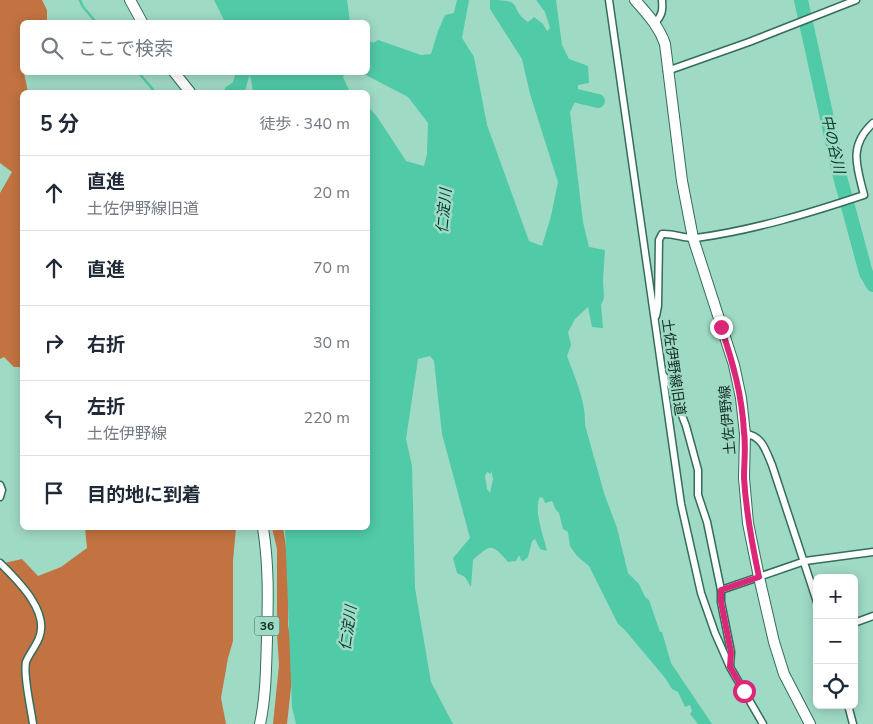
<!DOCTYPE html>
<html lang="ja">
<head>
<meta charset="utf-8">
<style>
	:root { --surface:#fff; --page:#f2f2f3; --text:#1f2937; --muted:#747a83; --line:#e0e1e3 }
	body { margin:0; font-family:"Nunito Sans","Noto Sans JP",sans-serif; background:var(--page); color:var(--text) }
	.controls { position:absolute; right:15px; bottom:15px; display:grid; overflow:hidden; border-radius:8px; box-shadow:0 2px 12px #0003 }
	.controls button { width:45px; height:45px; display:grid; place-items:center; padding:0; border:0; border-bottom:1px solid var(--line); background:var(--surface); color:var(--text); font:25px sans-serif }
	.stop { position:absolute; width:15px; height:15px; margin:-11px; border:4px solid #db2777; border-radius:50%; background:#fff }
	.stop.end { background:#db2777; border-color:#fff; box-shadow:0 1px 5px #0008 }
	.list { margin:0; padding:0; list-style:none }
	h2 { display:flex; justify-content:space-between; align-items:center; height:65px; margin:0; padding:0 20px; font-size:21px }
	h2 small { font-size:16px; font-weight:400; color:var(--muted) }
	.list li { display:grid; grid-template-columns:32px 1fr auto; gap:15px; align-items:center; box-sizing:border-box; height:75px; padding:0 20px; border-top:1px solid var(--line) }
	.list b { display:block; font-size:19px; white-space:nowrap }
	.list p { margin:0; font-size:16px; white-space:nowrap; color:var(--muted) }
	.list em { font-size:16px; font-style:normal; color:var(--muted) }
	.icon { flex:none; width:28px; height:28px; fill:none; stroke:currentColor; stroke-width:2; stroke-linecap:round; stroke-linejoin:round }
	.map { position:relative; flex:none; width:873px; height:724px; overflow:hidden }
	.search { position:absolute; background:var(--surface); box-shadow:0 2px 12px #0003; left:20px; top:20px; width:350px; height:55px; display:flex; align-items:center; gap:12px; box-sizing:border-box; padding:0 18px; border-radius:8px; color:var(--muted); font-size:19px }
	.panel { position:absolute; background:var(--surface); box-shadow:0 2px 12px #0003; left:20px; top:90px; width:350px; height:440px; border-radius:8px }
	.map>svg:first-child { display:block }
	.forest { fill:#c27341 }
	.water { fill:#51caa7; fill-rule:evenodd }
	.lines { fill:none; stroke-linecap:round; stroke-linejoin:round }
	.stream { stroke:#51caa7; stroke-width:2.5 }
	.river { stroke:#51caa7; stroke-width:14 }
	.street-casing { stroke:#356d5c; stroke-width:9 }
	.primary-casing { stroke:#356d5c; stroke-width:12 }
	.street { stroke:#fff; stroke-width:6 }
	.primary { stroke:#fff; stroke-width:10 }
	.route { stroke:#db2777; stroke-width:6 }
	.labels { text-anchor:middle; stroke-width:5; stroke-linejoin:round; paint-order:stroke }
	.shield { fill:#9fdac5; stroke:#3c5f53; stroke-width:1 }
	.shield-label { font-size:12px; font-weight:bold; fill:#122a22 }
	.street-label { font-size:14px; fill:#122a22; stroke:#9fdac5 }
	.water-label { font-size:15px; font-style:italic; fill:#023b2d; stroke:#9fdac5 }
</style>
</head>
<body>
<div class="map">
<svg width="873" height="724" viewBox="0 0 873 724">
	<rect width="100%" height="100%" fill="#9fdac5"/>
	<g class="forest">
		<path d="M0,0H42L47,10V22H22V72L24,73L28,92H31H22V367H14L4,357L0,359V193L12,172L0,163Z"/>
		<path d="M85,528H236L233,561V641L228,658L221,698L226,724H0V564L22,559L38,576L61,567L87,548Z"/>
		<path d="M272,528H283L289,565L288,625L291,644L293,669L287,724H273L279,665L277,633V549Z"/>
	</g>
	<g class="water">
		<path d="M214,0H347L350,22H225Z"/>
		<path d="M457,0H469L462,38L474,57L487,125L529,241L542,246L551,216L558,182L530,94L522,59L490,9V0C527,0 507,8 528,22L534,17L543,24L547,31L550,28L545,12L536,0H556L562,45L569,59L588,66L589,83L578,85V96L570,112L583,222L589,247L605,250L603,280L604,298L601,305L603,328L592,327L588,307L575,319L568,332L571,345L567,356C575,378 586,401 585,425L604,493L617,528L628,573L639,584L645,597L649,600L660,632H662L671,663L712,724H698L690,714L692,711L690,705L685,707L678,692L672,689L666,679L624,629L618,624L589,566L577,556L570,546L568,532L563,529L559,513L556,510L552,501L545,503L543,498L540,497C533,509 544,538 547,551L540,549L535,539L532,541L528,557L523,561L521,560L519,555L516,561L508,562C492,544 492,543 473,560L471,587L465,577L457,573L453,558L470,538L442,434L434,361L430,356L418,359L406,439L412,466L415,588L431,682L453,724H296L292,707L285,528H368V106L378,118L406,161L424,166L427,154L428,123L408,97L362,73L368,72V40L373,43L378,40L421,55L431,54L438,31L445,15L454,13ZM491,470L493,479L490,493L487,489L485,476L487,472L491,474Z"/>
		<path d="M248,73H346L343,77L350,92H253L251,79Z"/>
	</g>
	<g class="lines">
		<g class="stream">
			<path d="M80,0L83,7L96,22"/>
			<path d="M138,72L155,92"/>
		</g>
		<g class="river">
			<path d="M801,0L839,173L866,273L873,285"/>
			<path d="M231,92L239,87L243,72"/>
			<path d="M560,92L598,101"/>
		</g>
		<g class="street-casing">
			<g id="street">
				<path d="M609,0L681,504L701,593L715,633L730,667L763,724"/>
				<path d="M655,23C662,15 663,11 662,0"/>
				<path d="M667,71L749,42L856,0"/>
				<path d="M656,316L658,306L659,240L662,234C674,233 685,239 696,238C754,230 810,213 864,195C857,167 848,146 873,123"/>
				<path d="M664,376L670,384L686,426L698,470V495L707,522L721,590V602L731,652L730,666"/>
				<path d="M745,434C762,435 766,451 772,465L817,602"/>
				<path d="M0,485L2,490L0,497"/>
				<path d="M0,563C17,580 50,611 39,638C36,646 29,654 26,662C23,676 31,708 33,724"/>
				<path d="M721,590L805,561L873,552"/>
				<path d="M854,623L873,616"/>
				<path d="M848,705L853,724"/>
			</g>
		</g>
		<g class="primary-casing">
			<g id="primary">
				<path d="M130,0L142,22"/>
				<path d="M635,0C647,14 659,26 665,44L682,181L693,238L734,365L741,398L745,434L744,478L748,523L759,577L774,642L784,674L810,724"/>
				<path d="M174,72L190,92"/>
				<path d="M260,724C266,696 266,668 267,639C268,601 269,565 263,528"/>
			</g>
		</g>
		<use href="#street" class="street"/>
		<use href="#primary" class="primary"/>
	</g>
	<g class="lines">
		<path class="route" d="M721,327C733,363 742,395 744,432C746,447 744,463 744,478C746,512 752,544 759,577L721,590V602L731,652L730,667L744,691"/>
	</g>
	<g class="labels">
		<rect class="shield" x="254.5" y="616.5" width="25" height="19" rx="4"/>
		<g class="shield-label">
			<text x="267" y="630">36</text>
		</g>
		<g class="street-label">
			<text transform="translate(674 367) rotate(82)" y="5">土佐伊野線旧道</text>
			<text transform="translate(727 420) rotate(-95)" y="5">土佐伊野線</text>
		</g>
		<g class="water-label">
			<text transform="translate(833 144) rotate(77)" y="5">中の谷川</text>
			<text transform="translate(444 211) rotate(-85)" y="5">仁淀川</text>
			<text transform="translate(348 628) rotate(-82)" y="5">仁淀川</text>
		</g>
	</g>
</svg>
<div class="controls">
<button>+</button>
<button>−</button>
<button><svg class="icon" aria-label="locate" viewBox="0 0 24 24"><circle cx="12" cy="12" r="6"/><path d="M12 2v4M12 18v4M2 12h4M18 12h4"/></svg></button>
</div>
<div class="stop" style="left:744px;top:691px"></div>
<div class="stop end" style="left:721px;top:327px"></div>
<div class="search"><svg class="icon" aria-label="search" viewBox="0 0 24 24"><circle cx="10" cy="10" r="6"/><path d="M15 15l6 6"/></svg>ここで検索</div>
<section class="panel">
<h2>5 分<small>徒歩 · 340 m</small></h2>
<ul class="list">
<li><svg class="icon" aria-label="ahead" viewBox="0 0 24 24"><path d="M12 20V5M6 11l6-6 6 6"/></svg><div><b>直進</b><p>土佐伊野線旧道</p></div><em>20 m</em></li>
<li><svg class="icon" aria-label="ahead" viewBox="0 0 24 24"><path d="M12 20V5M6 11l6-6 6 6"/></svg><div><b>直進</b></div><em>70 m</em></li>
<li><svg class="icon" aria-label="right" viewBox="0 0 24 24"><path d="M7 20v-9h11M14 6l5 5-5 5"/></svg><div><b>右折</b></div><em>30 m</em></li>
<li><svg class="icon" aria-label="left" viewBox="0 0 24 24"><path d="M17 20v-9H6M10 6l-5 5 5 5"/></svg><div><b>左折</b><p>土佐伊野線</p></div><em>220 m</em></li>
<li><svg class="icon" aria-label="arrive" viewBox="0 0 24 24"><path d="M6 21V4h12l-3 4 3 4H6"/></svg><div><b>目的地に到着</b></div></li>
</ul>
</section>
</div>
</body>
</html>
